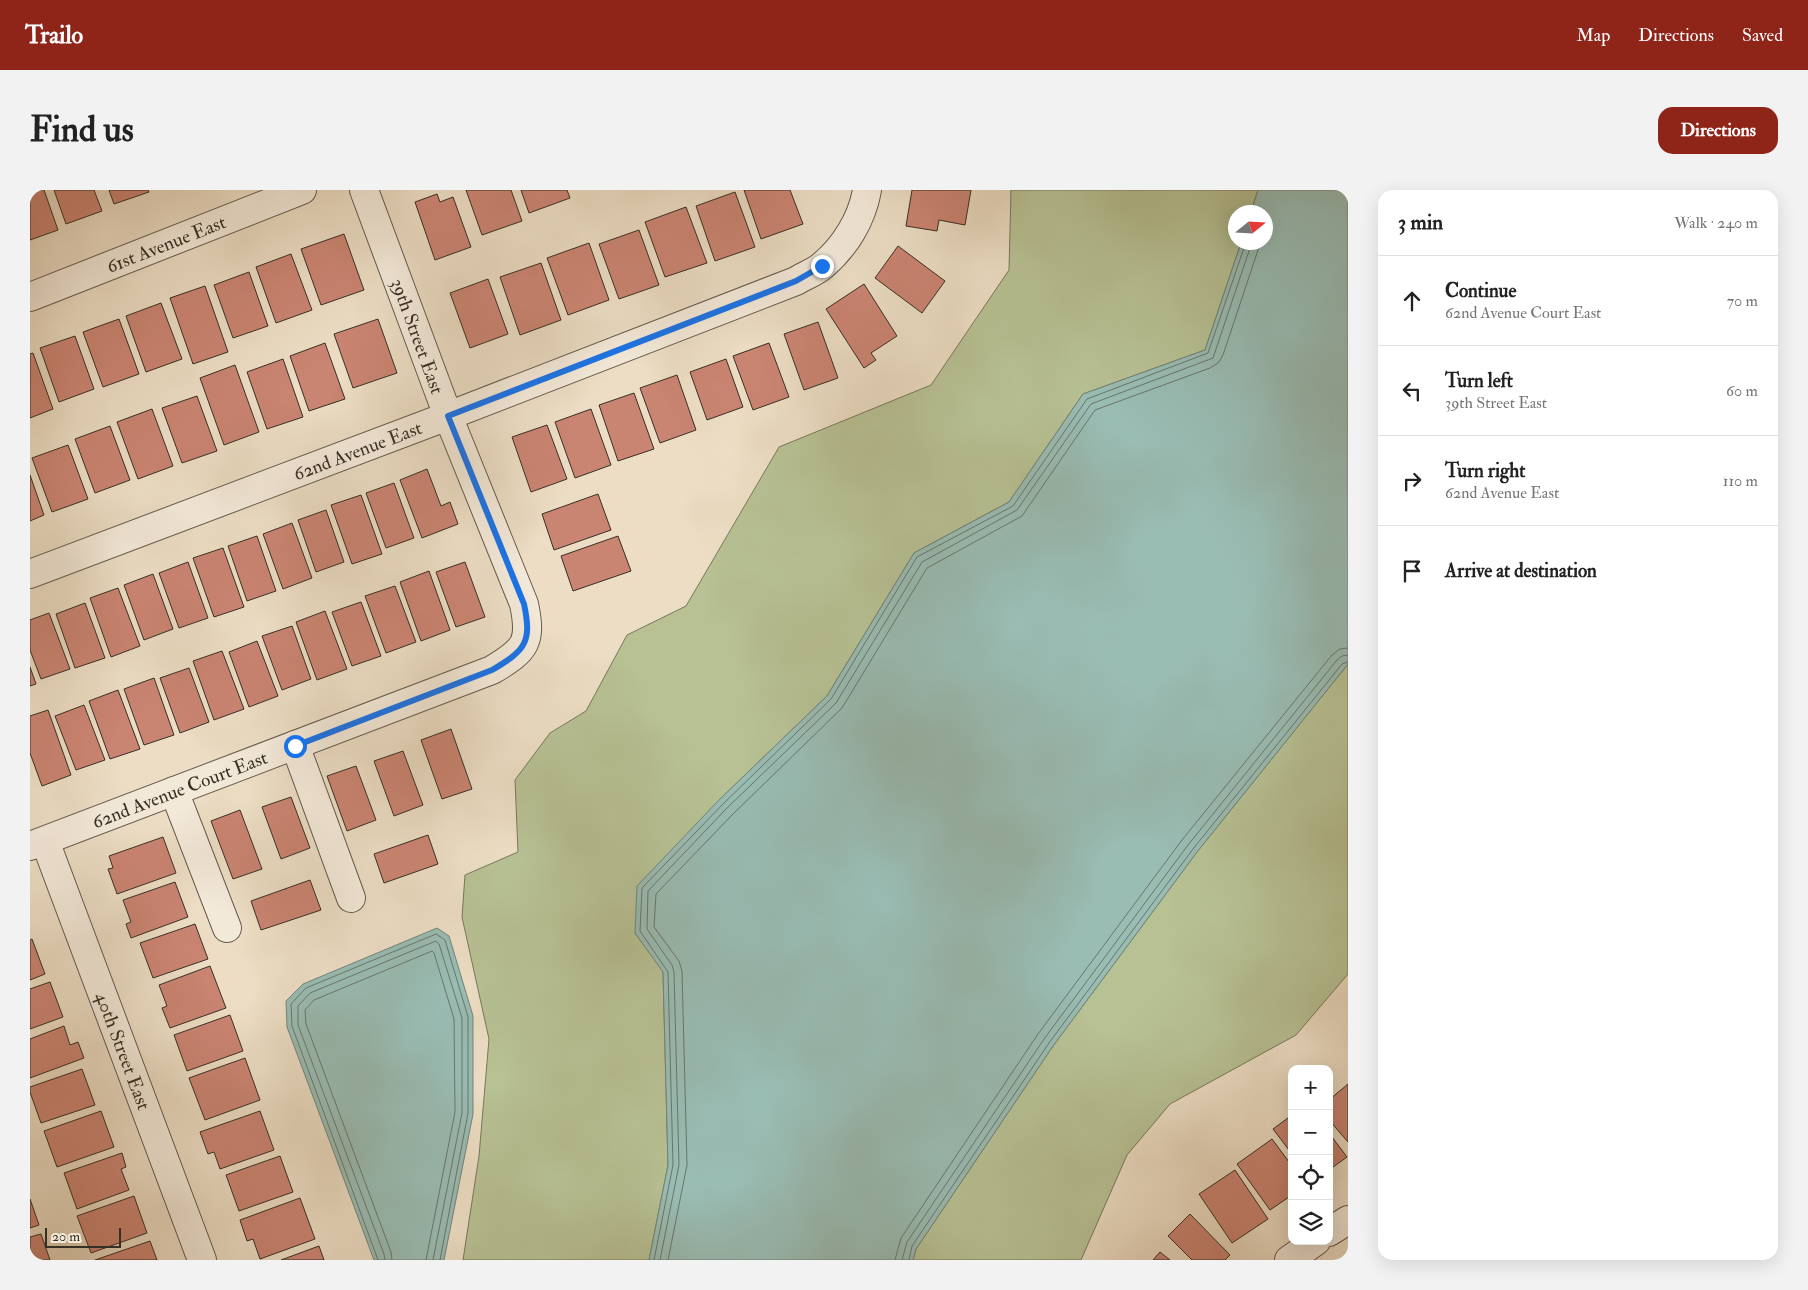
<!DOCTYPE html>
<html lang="en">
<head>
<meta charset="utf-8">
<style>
	:root { --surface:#fff; --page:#f2f2f2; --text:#222; --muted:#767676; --line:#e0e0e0; --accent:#8f2418 }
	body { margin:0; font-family:"IM FELL Double Pica",serif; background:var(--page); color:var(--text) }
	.controls { position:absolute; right:15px; bottom:15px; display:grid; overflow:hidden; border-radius:10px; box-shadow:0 5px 20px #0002 }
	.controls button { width:45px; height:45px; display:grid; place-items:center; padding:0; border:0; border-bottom:1px solid var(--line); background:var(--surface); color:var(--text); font:25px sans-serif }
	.compass { position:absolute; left:1198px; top:15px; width:45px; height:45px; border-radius:50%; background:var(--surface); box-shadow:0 5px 20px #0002; rotate:72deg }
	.scale { position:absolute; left:15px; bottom:12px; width:76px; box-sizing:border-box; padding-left:5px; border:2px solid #372f25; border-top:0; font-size:14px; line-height:18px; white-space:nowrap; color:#372f25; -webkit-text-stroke:4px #f3e9d9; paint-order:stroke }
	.stop { position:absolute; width:15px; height:15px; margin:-11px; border:4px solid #1a73e8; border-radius:50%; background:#fff }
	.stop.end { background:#1a73e8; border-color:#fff; box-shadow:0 1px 5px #0008 }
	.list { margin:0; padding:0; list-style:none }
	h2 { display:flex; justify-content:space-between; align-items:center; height:65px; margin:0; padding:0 20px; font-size:21px }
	h2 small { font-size:16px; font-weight:400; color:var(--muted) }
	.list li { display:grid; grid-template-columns:32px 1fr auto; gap:15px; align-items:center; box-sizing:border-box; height:90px; padding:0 20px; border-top:1px solid var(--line) }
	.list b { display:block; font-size:19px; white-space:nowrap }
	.list p { margin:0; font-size:16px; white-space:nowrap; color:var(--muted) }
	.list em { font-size:16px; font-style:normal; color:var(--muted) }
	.icon { flex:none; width:28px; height:28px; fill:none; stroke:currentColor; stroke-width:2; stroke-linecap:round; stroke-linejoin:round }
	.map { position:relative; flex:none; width:1318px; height:1070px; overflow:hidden; border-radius:15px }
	header { display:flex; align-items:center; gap:30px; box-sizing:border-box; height:70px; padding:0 25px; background:var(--accent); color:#fff }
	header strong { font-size:24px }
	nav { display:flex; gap:28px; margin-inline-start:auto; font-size:18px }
	.intro { display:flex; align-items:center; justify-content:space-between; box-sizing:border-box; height:120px; padding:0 30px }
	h1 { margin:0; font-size:35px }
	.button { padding:12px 22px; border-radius:15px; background:var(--accent); color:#fff; font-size:18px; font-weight:700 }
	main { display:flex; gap:30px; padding:0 30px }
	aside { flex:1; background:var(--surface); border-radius:15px; box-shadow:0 5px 20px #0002 }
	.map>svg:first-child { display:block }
	.green { fill:#b7c194; stroke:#77785c }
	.water { fill:#99bcb3; stroke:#72847a }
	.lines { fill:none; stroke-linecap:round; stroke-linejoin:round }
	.shore { stroke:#68766c; stroke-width:1 }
	.building { fill:#ca8472; stroke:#372f25 }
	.minor-casing { stroke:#645a4d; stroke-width:30 }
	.minor { stroke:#f3e9d9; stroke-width:28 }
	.route { stroke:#1a73e8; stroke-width:6 }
	.labels { text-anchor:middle; stroke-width:4; stroke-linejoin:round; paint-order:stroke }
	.street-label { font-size:19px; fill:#372f25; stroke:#f3e9d9 }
</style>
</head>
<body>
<header>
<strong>Trailo</strong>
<nav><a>Map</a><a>Directions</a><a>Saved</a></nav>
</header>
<div class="intro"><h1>Find us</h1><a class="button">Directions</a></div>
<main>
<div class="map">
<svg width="1318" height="1070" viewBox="0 0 1318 1070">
	<rect width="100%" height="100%" fill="#ecddc4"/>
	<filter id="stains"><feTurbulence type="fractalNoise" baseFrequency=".004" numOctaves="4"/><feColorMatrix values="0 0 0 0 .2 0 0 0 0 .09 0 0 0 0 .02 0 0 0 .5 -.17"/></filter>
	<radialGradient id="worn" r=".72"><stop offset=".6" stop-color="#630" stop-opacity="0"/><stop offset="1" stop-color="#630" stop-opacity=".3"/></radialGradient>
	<g class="green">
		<path d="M981,0H1228L1221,22H1206V52L1211,53L1175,160L1053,204L979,312L884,363L797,506L688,611L605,743L633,781L638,975L619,1070H433L449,966L459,849L432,727L435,685L488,662L485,590L520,543L556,521L597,445L656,416L749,257L901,195L979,80Z"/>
		<path d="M1318,474V784L1266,845L1140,914L1097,965L1051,1070H883L886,1059L1023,856L1167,662Z"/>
	</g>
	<g class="water">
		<path d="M1228,0H1318V474L1167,662L1023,856L886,1059L883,1070H619L638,975L633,782L605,743L607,696L688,611L797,506L884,363L979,312L1053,204L1175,160L1211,53L1236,52V22H1221Z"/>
		<path d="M407,738L419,746L443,826V924L414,1070H344L257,837L256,811L273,794Z"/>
	</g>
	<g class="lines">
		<g class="shore">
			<path d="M348,1070L262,836L261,814L276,798L406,744L415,750L438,827V923L410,1070"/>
			<path d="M355,1070L354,1064L268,835V816L280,803L406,751L409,754L432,828V923L403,1070"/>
			<path d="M362,1070L361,1062L276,834L275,820L284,810L402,761L404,763L424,829L425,922L396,1070"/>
			<path d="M624,1070L643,975L638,782L610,741L612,698L692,615L801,509L887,367L983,316L1057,209L1178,163L1216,52"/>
			<path d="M630,1070L649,975L644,782L642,775L617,739L618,701L696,619L806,513L892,372L987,320L1061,214L1183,168L1222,52"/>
			<path d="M638,1070L657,975L652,781L649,771L624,737L626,704L702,625L812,518L897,378L992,326L1065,220L1180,178L1188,173L1193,165L1228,60L1229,52"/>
			<path d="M865,1070L871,1048L1008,844L1152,650L1302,465L1310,459L1318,458"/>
			<path d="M872,1070L877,1052L1014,849L1158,655L1307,470L1312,466L1318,465"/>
			<path d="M879,1070L882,1056L1019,853L1163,659L1312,474L1318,472"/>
		</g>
	</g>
	<g class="building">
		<path d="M0,0H14L28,40L0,50Z"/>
		<path d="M24,0H64L72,21L36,34Z"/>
		<path d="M79,0H118L119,2L84,14Z"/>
		<path d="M436,0H481L492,31L452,45Z"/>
		<path d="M491,0H537L540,8L499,23Z"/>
		<path d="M714,0H760L773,34L731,49Z"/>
		<path d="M882,0H941L935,35L909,30L907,41L876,36Z"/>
		<path d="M705,2L725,57L685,71L666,16Z"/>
		<path d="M407,4L410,12L423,7L441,57L405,70L385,12Z"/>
		<path d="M656,17L677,73L635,87L615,32Z"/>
		<path d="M609,40L629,95L589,109L569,54Z"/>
		<path d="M314,44L334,100L291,115L271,59Z"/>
		<path d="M559,53L579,110L538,125L517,68Z"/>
		<path d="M868,56L915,91L892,123L845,88Z"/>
		<path d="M261,64L282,120L246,133L226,77Z"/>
		<path d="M511,73L531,130L490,145L470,87Z"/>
		<path d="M219,82L238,136L203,148L184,95Z"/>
		<path d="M458,89L478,144L440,158L420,103Z"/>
		<path d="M834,94L867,146L841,163L846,170L834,178L796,119Z"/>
		<path d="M175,96L198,162L163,174L140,108Z"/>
		<path d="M131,113L152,169L116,182L96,126Z"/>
		<path d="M89,129L109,184L73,197L53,142Z"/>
		<path d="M348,129L367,183L323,198L304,144Z"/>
		<path d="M788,132L808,188L774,200L754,144Z"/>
		<path d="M45,146L64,199L29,212L10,158Z"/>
		<path d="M295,153L315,209L279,221L260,166Z"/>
		<path d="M739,153L759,207L723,220L703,166Z"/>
		<path d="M3,163L23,219L0,228V164Z"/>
		<path d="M253,169L273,227L237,239L217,182Z"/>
		<path d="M696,169L713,217L677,230L660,182Z"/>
		<path d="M205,175L229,242L194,255L170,188Z"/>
		<path d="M647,185L666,240L630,253L610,198Z"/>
		<path d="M604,203L624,259L588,271L569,215Z"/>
		<path d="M167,206L187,261L152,273L132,218Z"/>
		<path d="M122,219L143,276L108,289L87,232Z"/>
		<path d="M561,219L581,275L545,288L525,232Z"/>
		<path d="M517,235L537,289L501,302L482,247Z"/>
		<path d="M80,236L100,290L65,303L45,249Z"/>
		<path d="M38,255L58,309L22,322L2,268Z"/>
		<path d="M397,279L411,316L420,312L428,334L392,348L370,290Z"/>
		<path d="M0,285L14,325L0,331Z"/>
		<path d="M364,293L384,348L356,358L336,303Z"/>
		<path d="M568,304L581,340L524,360L512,324Z"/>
		<path d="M331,305L352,364L322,374L301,315Z"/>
		<path d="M296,320L314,372L286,382L268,330Z"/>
		<path d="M262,333L282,388L253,399L233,344Z"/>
		<path d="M227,346L246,401L217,411L198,356Z"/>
		<path d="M588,346L601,381L543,401L531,366Z"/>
		<path d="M193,358L214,417L184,427L163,368Z"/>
		<path d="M158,372L178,428L149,438L129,383Z"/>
		<path d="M435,372L455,427L426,437L406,382Z"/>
		<path d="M399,381L420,440L391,451L370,392Z"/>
		<path d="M123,384L143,439L114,450L94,395Z"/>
		<path d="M365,396L386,452L356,463L335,406Z"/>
		<path d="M88,398L110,456L81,467L60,408Z"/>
		<path d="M331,412L351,466L322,476L302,422Z"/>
		<path d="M55,413L75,468L45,478L26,424Z"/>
		<path d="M295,421L317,479L287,490L266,432Z"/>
		<path d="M19,423L40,479L11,489L0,460V430Z"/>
		<path d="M262,436L281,489L252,500L232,446Z"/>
		<path d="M227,451L248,506L219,517L199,462Z"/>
		<path d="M192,461L214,519L184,530L163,471Z"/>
		<path d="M0,477L6,494L0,496Z"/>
		<path d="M159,478L179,532L150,543L130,488Z"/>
		<path d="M124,488L144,545L114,555L94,499Z"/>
		<path d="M88,500L110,559L80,569L59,511Z"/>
		<path d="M54,515L75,570L46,580L25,526Z"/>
		<path d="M18,520L41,585L12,596L0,563V526Z"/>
		<path d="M421,539L442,599L412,609L391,550Z"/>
		<path d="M373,561L393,615L364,626L344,571Z"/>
		<path d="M326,576L346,630L317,641L297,586Z"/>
		<path d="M261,607L280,658L251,669L232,617Z"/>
		<path d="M210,620L232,679L203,689L181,631Z"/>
		<path d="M398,645L408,674L354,693L344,664Z"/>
		<path d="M133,647L146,683L87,704L78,679L83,678L79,666Z"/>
		<path d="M280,690L291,720L231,740L221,711Z"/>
		<path d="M145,692L158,727L101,748L96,734L101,732L93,710Z"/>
		<path d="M165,734L178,769L123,788L110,753Z"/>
		<path d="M2,749L15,784L0,790V750Z"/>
		<path d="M180,776L196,818L140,838L132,818L137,816L129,795Z"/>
		<path d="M20,792L33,827L0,839V799Z"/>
		<path d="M200,825L213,861L157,881L144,845Z"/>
		<path d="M34,836L40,855L48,852L54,868L0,888V849Z"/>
		<path d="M215,868L230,910L175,930L159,888Z"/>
		<path d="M52,879L65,915L11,933L0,902V897Z"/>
		<path d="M1318,894V952L1299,930V910Z"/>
		<path d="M71,921L84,957L27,977L14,941Z"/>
		<path d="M230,921L244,960L190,979L184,962L178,964L170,942Z"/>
		<path d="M1262,925V964L1243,939Z"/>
		<path d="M1299,943L1317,967L1299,980Z"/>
		<path d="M1242,949L1262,976V1005L1240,1020L1207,974Z"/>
		<path d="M92,963L96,977L91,979L99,1000L47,1019L34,983Z"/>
		<path d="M250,966L263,1002L209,1021L196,985Z"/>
		<path d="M1205,980L1238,1029L1202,1053L1169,1004Z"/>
		<path d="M104,1006L117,1043L61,1063L47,1026Z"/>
		<path d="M270,1008L285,1049L230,1069L223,1049L217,1051L210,1030Z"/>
		<path d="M0,1009L9,1035L0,1038Z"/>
		<path d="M1160,1024L1200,1065L1195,1070H1162L1138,1046Z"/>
		<path d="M11,1044L20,1070H0V1047Z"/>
		<path d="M120,1051L127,1070H65Z"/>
		<path d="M289,1056L294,1070H251Z"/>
		<path d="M1130,1062L1140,1070H1123Z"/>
	</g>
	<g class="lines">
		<g class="minor-casing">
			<g id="minor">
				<path id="s1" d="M0,107L272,0"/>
				<path id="s2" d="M0,384L418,226L766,91C774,86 785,82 792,76C815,57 832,29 837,0"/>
				<path d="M265,555L321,708"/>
				<path d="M144,601L197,738"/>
				<path id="s3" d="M15,651L172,1070"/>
				<path id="s4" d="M0,656L462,480C496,460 502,452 494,414L418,226L334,0"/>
				<path d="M1299,1042L1318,1030"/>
				<path d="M1259,1070L1286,1051"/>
			</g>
		</g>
		<use href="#minor" class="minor"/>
	</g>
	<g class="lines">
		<path class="route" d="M265,556L462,480C496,460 502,452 494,414L418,226L766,91L792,76"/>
	</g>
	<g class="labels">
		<g class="street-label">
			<text dy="7" stroke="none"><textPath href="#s1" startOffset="146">61st Avenue East</textPath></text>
			<text transform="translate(388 146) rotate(70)" y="7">39th Street East</text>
			<text dy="7" stroke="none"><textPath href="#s2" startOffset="350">62nd Avenue East</textPath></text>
			<text dy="7" stroke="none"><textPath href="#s4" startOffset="160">62nd Avenue Court East</textPath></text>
			<text dy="7" stroke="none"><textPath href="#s3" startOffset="224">40th Street East</textPath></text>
		</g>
	</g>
	<rect width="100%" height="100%" filter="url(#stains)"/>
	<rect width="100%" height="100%" fill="url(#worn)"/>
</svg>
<div class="controls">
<button>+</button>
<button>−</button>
<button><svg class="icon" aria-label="locate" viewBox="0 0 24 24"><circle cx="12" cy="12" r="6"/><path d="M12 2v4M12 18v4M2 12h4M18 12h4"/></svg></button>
<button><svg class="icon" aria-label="layers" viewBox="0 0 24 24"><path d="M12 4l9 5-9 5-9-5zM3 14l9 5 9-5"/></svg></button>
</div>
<svg class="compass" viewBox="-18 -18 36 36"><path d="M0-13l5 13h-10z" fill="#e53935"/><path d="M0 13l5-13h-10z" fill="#767676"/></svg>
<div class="scale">20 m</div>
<div class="stop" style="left:265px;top:556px"></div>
<div class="stop end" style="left:792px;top:76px"></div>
</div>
<aside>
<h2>3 min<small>Walk · 240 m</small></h2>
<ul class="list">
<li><svg class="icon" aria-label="ahead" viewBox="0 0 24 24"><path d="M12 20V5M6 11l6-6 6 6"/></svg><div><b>Continue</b><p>62nd Avenue Court East</p></div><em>70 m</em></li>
<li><svg class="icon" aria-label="left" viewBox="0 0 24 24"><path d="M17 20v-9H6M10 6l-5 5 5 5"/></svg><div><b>Turn left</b><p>39th Street East</p></div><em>60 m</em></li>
<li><svg class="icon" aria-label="right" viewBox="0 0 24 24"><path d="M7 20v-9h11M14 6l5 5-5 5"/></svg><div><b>Turn right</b><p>62nd Avenue East</p></div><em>110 m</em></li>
<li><svg class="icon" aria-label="arrive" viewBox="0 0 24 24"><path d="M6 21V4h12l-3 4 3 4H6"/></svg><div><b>Arrive at destination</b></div></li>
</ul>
</aside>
</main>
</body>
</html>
